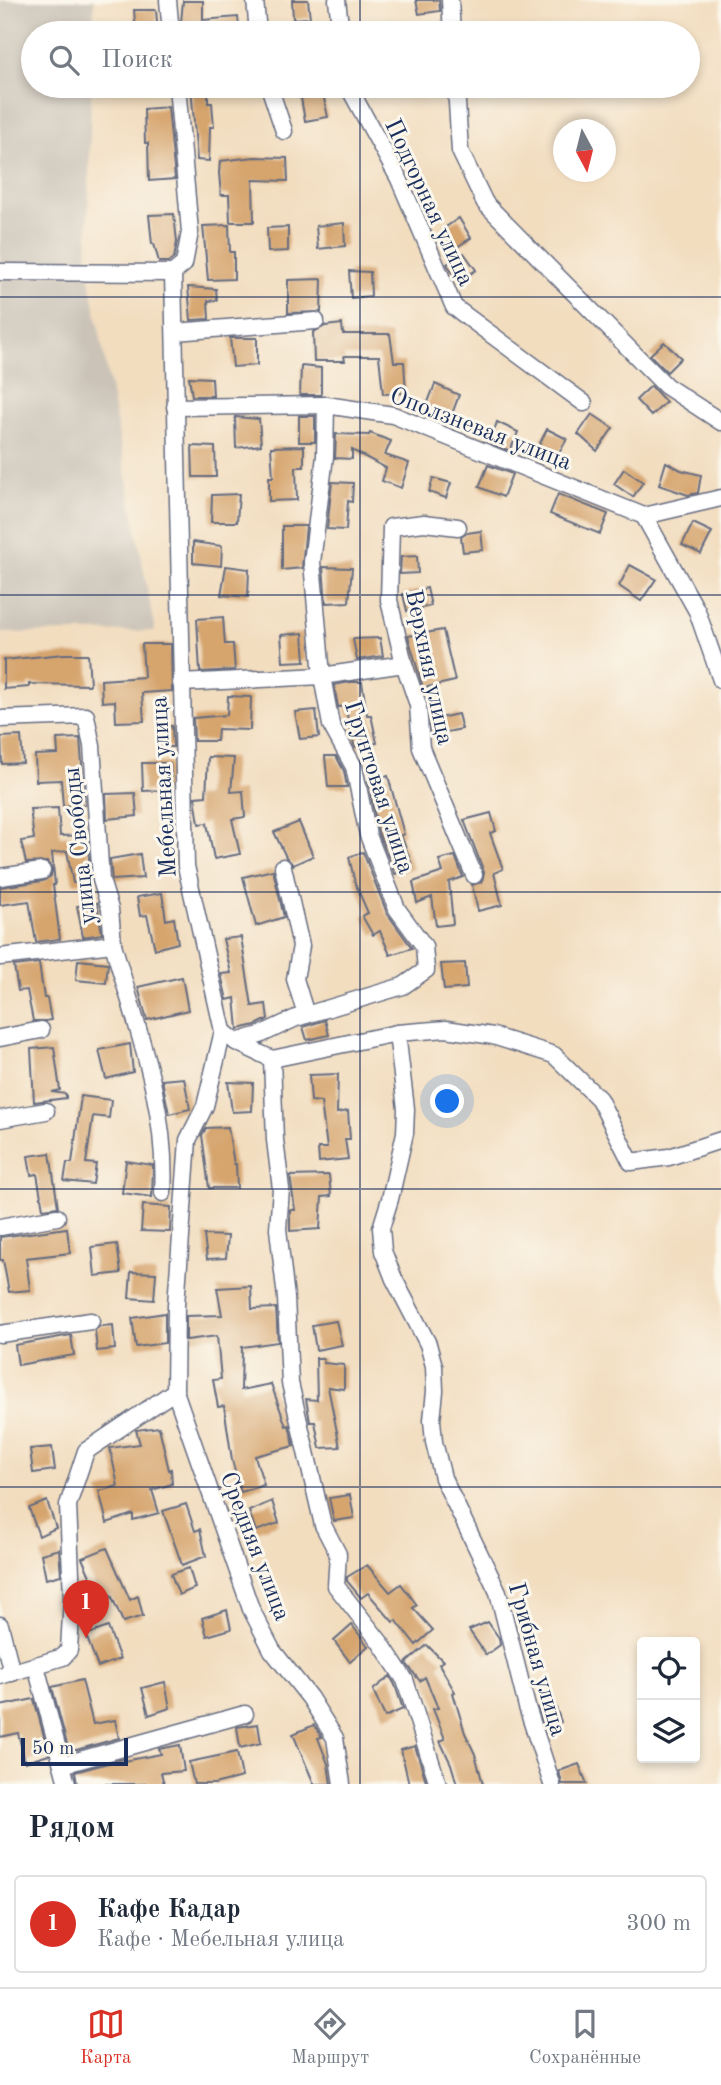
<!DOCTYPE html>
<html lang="ru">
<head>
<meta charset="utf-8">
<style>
	:root { --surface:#fff; --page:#f6f6f7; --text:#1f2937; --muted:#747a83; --line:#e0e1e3; --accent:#d93025 }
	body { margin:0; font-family:"Old Standard TT",serif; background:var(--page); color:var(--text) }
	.controls { position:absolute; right:21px; bottom:21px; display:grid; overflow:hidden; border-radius:7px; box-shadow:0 4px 10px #0003 }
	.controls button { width:63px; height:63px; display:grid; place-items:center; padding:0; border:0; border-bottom:2px solid var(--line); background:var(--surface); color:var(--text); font:35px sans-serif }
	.compass { position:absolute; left:553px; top:119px; width:63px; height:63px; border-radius:50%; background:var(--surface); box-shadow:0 4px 10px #0003; rotate:173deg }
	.scale { position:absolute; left:21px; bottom:18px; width:107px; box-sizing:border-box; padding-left:7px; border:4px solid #1b2f5e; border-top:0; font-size:19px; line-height:24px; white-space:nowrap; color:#1b2f5e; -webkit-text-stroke:5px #fbf7ec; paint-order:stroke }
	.you { position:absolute; left:448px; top:1102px; width:24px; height:24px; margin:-18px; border:5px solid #fff; border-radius:50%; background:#1a73e8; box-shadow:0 0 0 10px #1a73e833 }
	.badge { display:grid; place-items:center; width:46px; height:46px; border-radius:50%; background:var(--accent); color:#fff; font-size:23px; font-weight:700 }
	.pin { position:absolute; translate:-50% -58px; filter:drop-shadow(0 2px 4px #0008) }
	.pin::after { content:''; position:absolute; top:37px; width:24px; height:21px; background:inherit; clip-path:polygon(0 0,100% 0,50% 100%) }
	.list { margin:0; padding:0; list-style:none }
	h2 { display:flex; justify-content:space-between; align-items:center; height:91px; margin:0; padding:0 28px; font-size:30px }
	h2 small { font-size:23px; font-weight:400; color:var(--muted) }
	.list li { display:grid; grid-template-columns:46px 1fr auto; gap:21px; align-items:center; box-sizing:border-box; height:98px; margin:0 14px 14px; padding:0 14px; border:2px solid var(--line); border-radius:7px }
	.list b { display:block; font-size:26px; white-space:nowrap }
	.list p { margin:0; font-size:23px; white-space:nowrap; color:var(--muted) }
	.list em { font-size:23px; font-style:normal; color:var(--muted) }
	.icon { flex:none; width:38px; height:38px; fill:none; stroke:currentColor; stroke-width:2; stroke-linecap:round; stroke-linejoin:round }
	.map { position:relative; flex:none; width:721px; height:1784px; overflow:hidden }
	.search { position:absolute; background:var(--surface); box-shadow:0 4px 10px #0003; left:21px; right:21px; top:21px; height:77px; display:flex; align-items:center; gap:18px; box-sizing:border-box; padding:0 24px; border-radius:38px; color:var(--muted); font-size:26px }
	.sheet { height:203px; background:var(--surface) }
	nav { display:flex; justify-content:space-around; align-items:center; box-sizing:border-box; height:98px; border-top:2px solid var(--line); background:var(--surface); font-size:19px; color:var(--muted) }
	nav a { display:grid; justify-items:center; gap:4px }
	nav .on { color:var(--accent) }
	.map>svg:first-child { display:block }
	.industrial { fill:#cbc3b8 }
	.building { fill:#d6a46d }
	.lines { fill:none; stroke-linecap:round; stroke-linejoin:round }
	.minor-casing { stroke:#666c80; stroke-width:19 }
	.minor { stroke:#fff; stroke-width:16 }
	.grid { fill:none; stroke:#1b2f5e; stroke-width:2; stroke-opacity:0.55 }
	.labels { text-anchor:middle; stroke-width:6; stroke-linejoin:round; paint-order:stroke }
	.street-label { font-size:24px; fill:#1b2f5e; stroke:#fbf7ec }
</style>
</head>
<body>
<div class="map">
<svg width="721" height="1784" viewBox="0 0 721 1784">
	<rect width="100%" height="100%" fill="#fbf7ec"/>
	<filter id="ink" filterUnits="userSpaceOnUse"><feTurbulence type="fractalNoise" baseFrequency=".0143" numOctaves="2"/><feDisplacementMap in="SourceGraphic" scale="14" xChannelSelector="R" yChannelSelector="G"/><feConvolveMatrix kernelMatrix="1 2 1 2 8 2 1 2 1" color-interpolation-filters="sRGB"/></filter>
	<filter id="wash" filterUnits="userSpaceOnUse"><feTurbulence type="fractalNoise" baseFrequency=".00686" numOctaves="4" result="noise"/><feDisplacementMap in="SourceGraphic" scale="28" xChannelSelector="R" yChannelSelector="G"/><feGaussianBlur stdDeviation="1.57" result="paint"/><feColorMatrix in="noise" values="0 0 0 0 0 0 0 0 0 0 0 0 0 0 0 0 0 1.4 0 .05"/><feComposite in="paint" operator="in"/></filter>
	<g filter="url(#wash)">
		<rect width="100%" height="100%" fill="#f2ddbf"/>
		<path class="industrial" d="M0,0H94L93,33H33V86H91L87,264L155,631L0,633Z"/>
		<g id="blocks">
			<g class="building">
				<path d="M292,0H308L310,18L293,19Z"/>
				<path d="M416,0H439L440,11L419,14Z"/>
				<path d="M183,1H203V20L238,17L240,33H184V22H181Z"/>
				<path d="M134,10H156L158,33H136Z"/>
				<path d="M191,86H208V103H212L214,127H210L209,161L197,160Z"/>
				<path d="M323,94L328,117L305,121L301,98Z"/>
				<path d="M168,107L175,179L149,181L148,143H145L144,109Z"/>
				<path d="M255,157L287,158L288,181L253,180L254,222H230L229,195H221L219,173L220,161Z"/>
				<path d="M174,214L177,242L174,258L169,262H159L154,244H152L149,215Z"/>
				<path d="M459,218L471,238L454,249L443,229Z"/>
				<path d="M344,223L345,246L318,249L316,226Z"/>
				<path d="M229,225L230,252H234V279L208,280L203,226Z"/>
				<path d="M288,227V251L268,252L267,228Z"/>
				<path d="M464,253L476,270L458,282L447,264Z"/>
				<path d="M349,271L370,272L371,296L351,298Z"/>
				<path d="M322,279L321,312L288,313V280Z"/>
				<path d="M188,287L216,289L217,300L208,301L209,319L191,320Z"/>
				<path d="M342,324L343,334H390L394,362H404L406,393L383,394L379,356H344L345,361H314L313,332L325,326Z"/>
				<path d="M230,338H257V365L233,367Z"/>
				<path d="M664,342L681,358L667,372L650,355Z"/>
				<path d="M301,366L321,368V395H300Z"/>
				<path d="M189,377L212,378L213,396H192Z"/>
				<path d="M435,384L459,395L452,414L427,405Z"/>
				<path d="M651,386L666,402L651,416L636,400Z"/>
				<path d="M592,414L613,428L597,451L578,434Z"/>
				<rect x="299" y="416" width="16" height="26"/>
				<path d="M235,417L259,419L261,445L236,448Z"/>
				<path d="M497,422L518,432L510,451L490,443Z"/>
				<path d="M547,429L567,439L558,455L539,445Z"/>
				<path d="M370,433L391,441L385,455L409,463L401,488L382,481L386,468L352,450V459L335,458L336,434L369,435Z"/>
				<path d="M192,446L215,447L216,477H193Z"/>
				<path d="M304,446V467H296L297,500L269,501V477H273L271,447Z"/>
				<path d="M666,462L681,470L701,475L698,493L688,495L659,485Z"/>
				<path d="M488,465L512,474L503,497L479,487Z"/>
				<path d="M624,469L643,482L633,497L614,484Z"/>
				<path d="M433,478L451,483L446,498L429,492Z"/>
				<path d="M332,482L353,483L352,502L348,501L346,530L327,529Z"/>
				<path d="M239,494L237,522H211L212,495Z"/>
				<path d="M558,494L608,514L600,534L550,514Z"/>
				<path d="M693,523L712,532L701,554L682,545Z"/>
				<path d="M282,526H306L302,568L282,570Z"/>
				<path d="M481,531L483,550L463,552L461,537L467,533Z"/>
				<path d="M193,542L222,546L221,566L193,563Z"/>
				<path d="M417,556L418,573L400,574L401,557Z"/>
				<path d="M630,565L656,579L641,601L619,586Z"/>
				<path d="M226,566L249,569L248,597L221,595Z"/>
				<path d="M323,567L352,568L349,602L326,603Z"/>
				<path d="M427,588L431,606L407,611L403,594Z"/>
				<path d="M223,617L225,644H233L235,670L200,672L197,619Z"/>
				<path d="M443,630L455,681L423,688L408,636Z"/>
				<path d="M303,633L305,661L283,662L281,635Z"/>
				<path d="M380,638L383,656L357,660L353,639Z"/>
				<path d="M142,644H171L172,691L142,693L144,721L116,722L115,701L102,702L101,680L144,677Z"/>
				<path d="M64,654H88L90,685L29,684V687L4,689V660Z"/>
				<path d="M350,682H362L367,715H371L377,743L355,747L354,745L345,706L338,707L334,685Z"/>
				<path d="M228,696L251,697L250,730L218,729L217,741H194L193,718L227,715Z"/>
				<path d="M316,710L319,737L300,739L295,712Z"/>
				<path d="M458,714L462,729L431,735L430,720Z"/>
				<path d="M172,726L173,747H159L158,727Z"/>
				<path d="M21,736L23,763L2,764L1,737Z"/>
				<path d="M80,738L85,805L63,806L61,780L36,781L35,755L58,754L57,739Z"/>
				<path d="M325,756H336L344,771L347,787H328Z"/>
				<path d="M208,757L234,758L231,792L243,791L245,817L232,819L240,854L214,859L207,823L199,824L195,797L206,796Z"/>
				<path d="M142,763H170L172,790L143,791Z"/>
				<path d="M388,776L404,834L401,835L413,868L395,874L378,832L368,781Z"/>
				<path d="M135,793L137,816L107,819L106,794Z"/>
				<path d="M58,808L60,836L87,835L91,882L73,883L67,851L52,853L55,885H53L60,939L36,942L29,901L0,905V887L43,881L51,876L52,869L47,862L26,863L21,841L34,839L30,809Z"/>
				<path d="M491,813L496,831L490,833L503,869L494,873L502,905L478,911L472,885L482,882L484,872L464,820Z"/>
				<path d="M299,822L313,856L293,865L286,857L274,832Z"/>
				<path d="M363,852L387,913L412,948L390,955L380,931L373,935L362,916L368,913L355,883L349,857Z"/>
				<path d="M140,854L143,878L112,880L110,859Z"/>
				<path d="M455,856L463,877L449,882L453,924L436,926L432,897L417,903L413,882L443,872L439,860Z"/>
				<path d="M273,870L284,917L256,926L243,877Z"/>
				<path d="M162,893L166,920L174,918L178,943L155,949L147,915L140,916L137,897Z"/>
				<path d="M97,903L102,934L83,937L77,906Z"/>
				<path d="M241,937L252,1006L266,1004L268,1019L256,1025L238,1029L235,998L227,1000L221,974L231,973L223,939Z"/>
				<path d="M78,960L108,963L106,983L76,980Z"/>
				<path d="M39,963L44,998H47L51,1020L46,1021H33L27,990L18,991L14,966Z"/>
				<path d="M465,963L467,988L444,990L441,964Z"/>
				<path d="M182,977L188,1010L147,1020L138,987Z"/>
				<path d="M325,1020L329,1035L307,1040L303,1027Z"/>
				<path d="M130,1044L133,1072L106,1079L99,1050Z"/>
				<path d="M54,1047L60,1090L52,1092L66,1094V1098L34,1102L31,1049Z"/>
				<path d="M338,1074L337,1113L348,1111L350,1139H345L348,1159L319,1162L318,1148H327L321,1102L311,1101L309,1075Z"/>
				<path d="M184,1078L190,1109L169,1114L162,1080Z"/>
				<path d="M228,1082L253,1083L252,1111L232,1112Z"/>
				<path d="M81,1096L111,1100L109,1118L93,1116L86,1163L96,1164L93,1184L64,1181L67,1163H72Z"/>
				<path d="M228,1127L234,1164H236L237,1188H209L202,1135L206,1128Z"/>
				<path d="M50,1153L58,1207L43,1209L37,1174L31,1175L28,1156Z"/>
				<path d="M126,1161L153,1165L152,1197L122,1193Z"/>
				<path d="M329,1175L331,1196L322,1197L320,1229L290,1231V1210H295L290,1176Z"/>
				<path d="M143,1205L171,1207L170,1232L141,1231Z"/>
				<path d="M67,1228L70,1253L26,1258L30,1290L9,1292L3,1260H0V1237Z"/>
				<path d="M204,1235L228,1236L226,1258L207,1259Z"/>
				<path d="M117,1244L121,1273L95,1276L92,1247Z"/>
				<path d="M131,1272L156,1273L154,1300L129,1298Z"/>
				<path d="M251,1286L252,1309L276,1308L278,1342L242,1347L241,1390L271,1384L286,1426L289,1425L294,1446L255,1456L264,1485L241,1492L232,1460L224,1406L218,1407L213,1380L221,1379L217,1336L186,1340V1316L222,1315L217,1288Z"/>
				<path d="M165,1313V1343L136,1347L132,1318Z"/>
				<path d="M336,1321L342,1345L316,1350L312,1325Z"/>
				<path d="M113,1325L115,1349L97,1351L95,1330L100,1326Z"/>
				<path d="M71,1335L74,1355L18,1365L15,1345Z"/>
				<path d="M316,1358H323L324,1363L344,1365V1389L328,1387L340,1447L320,1448L315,1422H310L306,1399L317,1400Z"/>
				<path d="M159,1427L169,1470L171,1469L172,1484L152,1490L159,1513L133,1520V1514L107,1523L99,1491L118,1486L110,1448L140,1444L136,1430Z"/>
				<path d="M52,1447L55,1470L33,1473L30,1449Z"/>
				<path d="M350,1495L354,1518L334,1521L329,1498Z"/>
				<path d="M47,1501L56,1528L39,1536L29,1508Z"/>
				<path d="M272,1501L279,1523L256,1531L249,1511Z"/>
				<path d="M186,1504L195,1531L200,1529L206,1556L182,1565L163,1511Z"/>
				<path d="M107,1548L130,1600L138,1596L143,1616L123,1622L111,1595L100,1599L82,1558Z"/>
				<path d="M59,1549L61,1575L46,1579L41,1554Z"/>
				<path d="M367,1565L390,1592L401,1584L417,1605L413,1608L433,1630L416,1645L396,1620L393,1622L368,1593L361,1598L347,1581V1577Z"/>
				<path d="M189,1568L195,1588L179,1595L171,1574Z"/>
				<path d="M227,1610L231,1629L207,1636L202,1618Z"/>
				<path d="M488,1622L499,1638L500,1645L486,1655L469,1630Z"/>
				<path d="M352,1625L368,1646L350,1662L334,1641Z"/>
				<path d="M108,1627L120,1659L98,1667L86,1635Z"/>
				<path d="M427,1645L443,1661L439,1664L455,1692L453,1693L465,1733L475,1754L483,1784H457L451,1764L440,1741L445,1739L433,1709L438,1708L425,1677L420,1681L406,1663Z"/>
				<path d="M390,1676L395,1685L403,1709L385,1717L373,1690Z"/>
				<path d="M82,1680L93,1724L115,1720L119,1738L69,1752L52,1687Z"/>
				<path d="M165,1682L170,1708L149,1715L142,1688Z"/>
				<path d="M34,1699L49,1755L25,1762L18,1733L0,1737V1706Z"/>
				<path d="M554,1702L561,1722L545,1728L538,1708Z"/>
				<path d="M258,1724L261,1743L240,1748L237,1727Z"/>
				<path d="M314,1725L322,1737L318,1738L328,1764L331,1784H314L293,1734Z"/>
				<path d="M180,1745L184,1771L161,1773L164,1784H77L75,1772L123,1759L124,1761L161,1754L159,1749Z"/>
				<path d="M415,1746L427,1784H409L401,1750Z"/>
				<path d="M237,1752L242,1777L214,1784H194L189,1762Z"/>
				<path d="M579,1764L587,1784H562L559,1771Z"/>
			</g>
		</g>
	</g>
	<g filter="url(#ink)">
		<use href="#blocks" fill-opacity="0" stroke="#666c80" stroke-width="2"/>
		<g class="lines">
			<g class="minor-casing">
				<g id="minor">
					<path d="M168,0L171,33"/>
					<path d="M255,0L258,33"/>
					<path d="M337,0L341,33"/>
					<path d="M450,0L452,33"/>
					<path d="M269,86L284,131"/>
					<path d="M348,86L399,179L454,307L584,403"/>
					<path d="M456,86L460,151L485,203L666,386L721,422"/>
					<path d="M0,272L173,273"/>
					<path d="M175,332L316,321"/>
					<path d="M175,407L326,405L393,415L644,516L721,498"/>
					<path d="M644,516L697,611L721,680"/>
					<path d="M458,527L424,523L391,527L389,600L404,664L418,705L421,748L474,875"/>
					<path d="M181,683L322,676L404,664"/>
					<path d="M0,719L86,716L92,746L101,880L110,909L113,944L0,957"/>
					<path d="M283,867L301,946L295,979L306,1015"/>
					<path d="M0,877L42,871"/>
					<path d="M113,944C136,1026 168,1107 163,1193"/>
					<path d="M223,1031L236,1042L272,1059L275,1140L281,1189L278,1229L286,1298L290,1383L323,1525L338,1554L336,1586L380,1642L405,1680L438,1784"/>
					<path d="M397,1033L406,1109L405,1133L390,1199L381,1228L383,1251L394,1279L428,1344L434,1366L435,1391L432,1420L434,1442L443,1478L498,1592L527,1707L552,1784"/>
					<path d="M0,1038L41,1030"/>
					<path d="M236,1042L260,1035L296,1018L403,986L426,970L424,946L397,909L368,835L354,767L331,725L322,676L312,562L325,456L326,405"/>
					<path d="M272,1059L397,1033L446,1029L493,1036L554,1055L599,1099L631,1162L669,1157L721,1140"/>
					<path d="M0,1119L46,1111"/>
					<path d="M0,1227L57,1217"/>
					<path d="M0,1334L91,1321"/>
					<path d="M175,1391L251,1609L272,1650L310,1698L335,1738L342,1784"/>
					<path d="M0,1625L12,1673"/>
					<path d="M36,1666L62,1765L245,1714"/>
					<path d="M0,1676L63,1657L69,1650L72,1597L68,1505L86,1451L175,1391L176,1305L188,1140L205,1106L223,1031L186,866L173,273L184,264L190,232L177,86"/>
					<path d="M62,1765L67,1784"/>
				</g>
			</g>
			<use href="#minor" class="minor"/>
		</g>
	</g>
	<path class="grid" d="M360,0V33M360,86V1784M0,297H721M0,595H721M0,892H721M0,1189H721M0,1487H721"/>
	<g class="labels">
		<g class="street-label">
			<text transform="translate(430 202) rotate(65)" y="8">Подгорная улица</text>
			<text transform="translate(481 428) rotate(21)" y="8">Оползневая улица</text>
			<text transform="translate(430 667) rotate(78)" y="8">Верхняя улица</text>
			<text transform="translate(163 787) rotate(-93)" y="8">Мебельная улица</text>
			<text transform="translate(380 787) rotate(72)" y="8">Грунтовая улица</text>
			<text transform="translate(79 846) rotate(-96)" y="8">улица Свободы</text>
			<text transform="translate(256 1546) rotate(69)" y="8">Средняя улица</text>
			<text transform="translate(538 1659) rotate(74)" y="8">Грибная улица</text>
		</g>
	</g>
</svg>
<div class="controls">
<button><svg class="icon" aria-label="locate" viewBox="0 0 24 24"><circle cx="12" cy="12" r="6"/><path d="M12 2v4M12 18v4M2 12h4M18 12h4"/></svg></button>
<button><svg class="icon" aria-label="layers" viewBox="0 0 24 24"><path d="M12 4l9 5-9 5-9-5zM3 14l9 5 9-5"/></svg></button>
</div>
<svg class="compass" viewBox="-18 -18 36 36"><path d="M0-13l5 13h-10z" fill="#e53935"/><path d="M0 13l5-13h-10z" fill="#747a83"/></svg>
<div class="scale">50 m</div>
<div class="you"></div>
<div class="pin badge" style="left:86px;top:1638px">1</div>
<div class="search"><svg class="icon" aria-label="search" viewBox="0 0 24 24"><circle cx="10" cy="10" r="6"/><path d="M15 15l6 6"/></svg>Поиск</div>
</div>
<section class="sheet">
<h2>Рядом<small></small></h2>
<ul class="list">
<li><span class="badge">1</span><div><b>Кафе Кадар</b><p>Кафе · Мебельная улица</p></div><em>300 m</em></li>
</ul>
</section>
<nav>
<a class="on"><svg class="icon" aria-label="map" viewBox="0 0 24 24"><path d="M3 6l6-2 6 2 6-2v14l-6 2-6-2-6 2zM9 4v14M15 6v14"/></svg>Карта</a>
<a><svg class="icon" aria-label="directions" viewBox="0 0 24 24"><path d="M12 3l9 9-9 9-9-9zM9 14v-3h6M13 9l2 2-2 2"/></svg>Маршрут</a>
<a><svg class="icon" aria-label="saved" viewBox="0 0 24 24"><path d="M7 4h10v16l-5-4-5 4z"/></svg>Сохранённые</a>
</nav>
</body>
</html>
